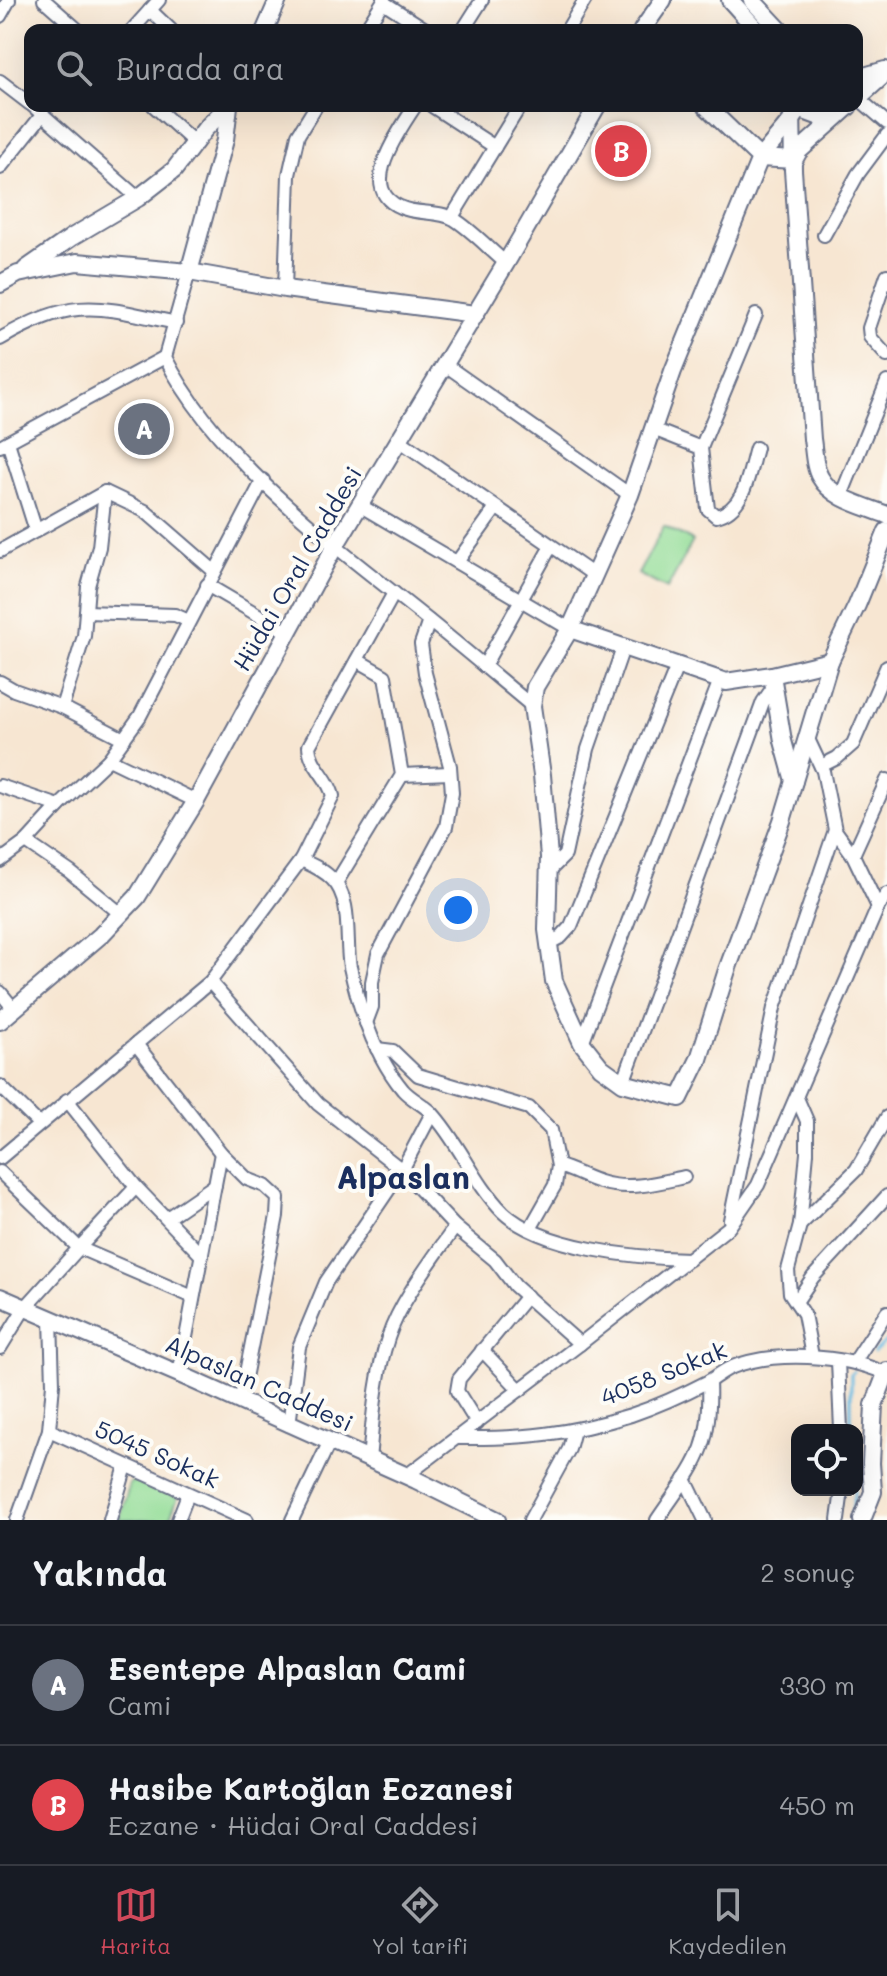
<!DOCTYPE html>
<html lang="tr">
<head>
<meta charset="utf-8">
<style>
	:root { --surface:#171b24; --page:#20242c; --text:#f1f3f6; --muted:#9ea1a6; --line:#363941; --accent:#d1495b }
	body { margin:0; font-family:Mali,sans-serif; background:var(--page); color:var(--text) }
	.controls { position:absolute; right:24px; bottom:24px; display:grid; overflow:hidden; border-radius:16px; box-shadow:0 8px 32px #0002 }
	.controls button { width:72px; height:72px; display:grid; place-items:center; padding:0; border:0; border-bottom:2px solid var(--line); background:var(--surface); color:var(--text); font:40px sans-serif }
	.you { position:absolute; left:458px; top:910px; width:28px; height:28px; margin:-20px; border:6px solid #fff; border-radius:50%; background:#1a73e8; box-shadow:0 0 0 12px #1a73e833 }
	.badge { display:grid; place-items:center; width:52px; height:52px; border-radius:50%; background:var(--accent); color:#fff; font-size:26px; font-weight:700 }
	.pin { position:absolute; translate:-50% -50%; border:4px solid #fff; box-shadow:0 2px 8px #0006 }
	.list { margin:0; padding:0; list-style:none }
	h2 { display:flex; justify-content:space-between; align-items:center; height:104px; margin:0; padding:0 32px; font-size:34px }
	h2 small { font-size:26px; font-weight:400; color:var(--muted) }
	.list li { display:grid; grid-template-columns:52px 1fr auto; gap:24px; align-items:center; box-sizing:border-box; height:120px; padding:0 32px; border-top:2px solid var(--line) }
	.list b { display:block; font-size:30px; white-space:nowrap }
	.list p { margin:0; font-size:26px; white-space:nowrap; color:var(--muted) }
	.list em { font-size:26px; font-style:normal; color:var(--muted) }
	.icon { flex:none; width:44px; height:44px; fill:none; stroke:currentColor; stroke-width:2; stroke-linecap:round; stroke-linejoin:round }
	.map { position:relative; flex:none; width:887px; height:1520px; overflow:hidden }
	.search { position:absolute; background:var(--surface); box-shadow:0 8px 32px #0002; left:24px; right:24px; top:24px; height:88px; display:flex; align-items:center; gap:20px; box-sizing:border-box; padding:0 28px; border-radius:16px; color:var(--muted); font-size:30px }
	.sheet { height:344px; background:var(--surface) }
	nav { display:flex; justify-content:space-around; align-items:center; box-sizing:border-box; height:112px; border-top:2px solid var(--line); background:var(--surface); font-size:22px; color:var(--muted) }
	nav a { display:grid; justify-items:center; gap:4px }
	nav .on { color:var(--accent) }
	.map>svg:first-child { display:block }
	.green { fill:#94dd98; stroke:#58867b; stroke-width:2 }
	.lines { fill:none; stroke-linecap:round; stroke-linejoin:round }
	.stream { stroke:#6abee6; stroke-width:3 }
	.minor-casing { stroke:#686f87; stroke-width:16 }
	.tertiary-casing { stroke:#686f87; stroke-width:20 }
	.minor { stroke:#fff; stroke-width:12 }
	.tertiary { stroke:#fff; stroke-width:16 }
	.labels { text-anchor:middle; stroke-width:8; stroke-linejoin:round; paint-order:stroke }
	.street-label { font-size:24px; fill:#1b2f5e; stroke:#fdfcf7 }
	.district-label { font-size:32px; font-weight:bold; fill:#1b2f5e; stroke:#fdfcf7 }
</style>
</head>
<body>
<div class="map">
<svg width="887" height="1520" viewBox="0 0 887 1520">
	<rect width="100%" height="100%" fill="#fdfcf7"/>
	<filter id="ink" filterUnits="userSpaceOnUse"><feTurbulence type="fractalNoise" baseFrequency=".0125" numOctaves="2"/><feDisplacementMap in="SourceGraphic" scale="16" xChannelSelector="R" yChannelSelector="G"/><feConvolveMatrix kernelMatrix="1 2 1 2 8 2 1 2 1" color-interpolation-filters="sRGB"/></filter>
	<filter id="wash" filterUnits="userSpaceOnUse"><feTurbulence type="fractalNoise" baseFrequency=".006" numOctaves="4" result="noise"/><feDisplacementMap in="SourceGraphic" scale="32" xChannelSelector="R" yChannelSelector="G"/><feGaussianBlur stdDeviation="1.8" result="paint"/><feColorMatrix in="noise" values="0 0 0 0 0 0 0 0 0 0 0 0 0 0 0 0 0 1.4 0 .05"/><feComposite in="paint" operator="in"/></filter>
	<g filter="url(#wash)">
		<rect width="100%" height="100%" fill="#f7e6d2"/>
		<g class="green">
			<path d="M664,526L693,541L667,589L638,574Z"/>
			<path d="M140,1479L178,1497L169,1520H119L130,1483Z"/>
		</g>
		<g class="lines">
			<g class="stream">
				<path d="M874,1352L887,1340"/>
				<path d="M851,1430V1374L854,1371"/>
				<path d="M851,1520L855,1490"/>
			</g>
		</g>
	</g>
	<g filter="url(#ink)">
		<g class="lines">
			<g class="minor-casing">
				<g id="minor">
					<path d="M44,0L78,30"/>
					<path d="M383,2L427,30"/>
					<path d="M150,10L171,30"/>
					<path d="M0,16L9,0"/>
					<path d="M132,30L159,0"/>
					<path d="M365,30L384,0"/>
					<path d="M463,30L482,0"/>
					<path d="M567,30L585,0"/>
					<path d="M0,81L30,104"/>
					<path d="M858,98L887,123"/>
					<path d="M33,106L138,198"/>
					<path d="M154,106L195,143"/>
					<path d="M415,106C400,130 356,188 400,207C416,215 439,210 454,219C473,231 489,249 506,263"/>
					<path d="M432,106L495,147"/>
					<path d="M0,168L43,114"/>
					<path d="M452,217L520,106"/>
					<path d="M824,235L858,174L887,135"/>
					<path d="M189,272L165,357C214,455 323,537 408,604C450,637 491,672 532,706"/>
					<path d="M887,275L869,328L870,337L887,356"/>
					<path d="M285,289L289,175L298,135L316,106"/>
					<path d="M0,339C75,296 96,306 176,323"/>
					<path d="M444,364L630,495"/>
					<path d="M653,429L701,448L708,509L716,516C745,510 749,472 756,448"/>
					<path d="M399,440L594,575"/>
					<path d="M8,442L36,531"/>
					<path d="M0,446L165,357"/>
					<path d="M701,448L756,315"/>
					<path d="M841,496L887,382"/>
					<path d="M361,506L570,629"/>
					<path d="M0,551L105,492L145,511L214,571"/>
					<path d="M457,562L496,508"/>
					<path d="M207,585L289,633"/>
					<path d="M86,612L175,615L189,621"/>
					<path d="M484,666L551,546"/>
					<path d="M0,682L14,690L62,707L124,739"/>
					<path d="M62,707L84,636L88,586L99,547L105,492"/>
					<path d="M808,739L823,771L835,830L853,855L878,907"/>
					<path d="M109,759L196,801"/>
					<path d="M821,766L837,758L853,744L887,666"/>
					<path d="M402,775L450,773"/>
					<path d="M0,786L59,806"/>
					<path d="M26,842L70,872L121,914"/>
					<path d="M853,855L887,780"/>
					<path d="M301,860C312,865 324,870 332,879C353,899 345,941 350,967C354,985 359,1003 365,1020C373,1043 387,1071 403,1090C411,1099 423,1104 432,1113C459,1142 474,1183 503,1212C542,1249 637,1258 689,1259"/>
					<path d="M0,861L26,842L59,806L109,759L140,716L263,480"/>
					<path d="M549,871L565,855L588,749L623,648"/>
					<path d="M336,883L402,775L385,676L357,660"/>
					<path d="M549,943L561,937L571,926L677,666"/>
					<path d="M210,982L318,1104L402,1170L455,1227L495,1260L515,1286L580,1344"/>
					<path d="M0,992L14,1009"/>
					<path d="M366,1023L372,1007V982L378,954L446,827L452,793L450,766L425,673L421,644L429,621"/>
					<path d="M582,1043L720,680"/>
					<path d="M136,1044L221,1153L247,1179L265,1186L278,1198L277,1216L240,1403"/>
					<path d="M377,1049L393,1051L418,1075L529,1108L551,1130L558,1166L555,1185L530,1229"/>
					<path d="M623,1083L763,702L774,686"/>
					<path d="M0,1086L39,1124"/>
					<path d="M797,1098L807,1121V1153L800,1225L788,1270L790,1293L804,1314L812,1356"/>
					<path d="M67,1100L136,1187L202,1256"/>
					<path d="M0,1158L210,982L301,860L333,796C329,777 310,766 309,746L394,593"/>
					<path d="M558,1166C573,1170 586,1178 600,1182C628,1191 657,1183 684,1177"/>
					<path d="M0,1172L79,1248L24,1309L0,1348"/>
					<path d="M136,1187L79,1248L193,1297"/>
					<path d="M167,1218L215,1185"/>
					<path d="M730,1220L774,1008L835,830"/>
					<path d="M800,1225L856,1170L887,1117"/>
					<path d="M796,1302L813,1277L887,1196"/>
					<path d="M482,1350L520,1390"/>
					<path d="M838,1361L841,1430"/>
					<path d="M855,1361L887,1312"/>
					<path d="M179,1374L221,1153"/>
					<path d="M477,1423L457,1391L459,1379L527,1296"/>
					<path d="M289,1425L299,1347L326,1282L402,1170L432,1113"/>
					<path d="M49,1430L247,1520"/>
					<path d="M457,1438C521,1439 570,1434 631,1415C658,1406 684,1394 709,1381C716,1377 723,1371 730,1368C774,1350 843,1355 885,1373"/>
					<path d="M369,1460C373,1419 375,1377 388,1338C400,1301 432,1260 455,1227"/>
					<path d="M406,1476L580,1344L729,1227L758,1185L878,907L887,894"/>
					<path d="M685,1479L705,1520"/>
					<path d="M17,1520L49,1430L53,1384L51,1319"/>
					<path d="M110,1520L126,1466"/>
					<path d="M178,1520L188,1494"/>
					<path d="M292,1520L329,1443"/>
					<path d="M530,1520L569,1449L574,1430"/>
					<path d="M657,1520C695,1464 712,1452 709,1381"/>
					<path d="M838,1520L842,1490"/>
				</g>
			</g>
			<g class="tertiary-casing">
				<g id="tertiary">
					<path d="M730,0L757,30"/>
					<path d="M752,0L780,30"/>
					<path d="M265,30L278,0"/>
					<path d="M642,30L663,0"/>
					<path d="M857,78L885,70"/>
					<path d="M857,99L887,72"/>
					<path d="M706,106L760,158L673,371L630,495L570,629L535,687L532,706L542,775L549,857L547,930L554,981L582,1043L601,1067L623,1083L680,1098L699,1059L727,970L782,821L830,661L857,605L887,531"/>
					<path d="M792,106L793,170L812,439C814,451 814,467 820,477C832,499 865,506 887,515"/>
					<path d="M793,107L831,121"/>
					<path d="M760,158L795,116"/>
					<path d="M760,158L794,160"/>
					<path d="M794,160L799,151L849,106"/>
					<path d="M26,269L72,237L138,198L174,170L205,129L228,106"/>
					<path d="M189,272L225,140L229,106"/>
					<path d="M0,284L18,274L77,262L189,272L285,289L475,314"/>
					<path d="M570,629L726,682L772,675L830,661"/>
					<path d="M772,675L783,741L794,781"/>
					<path d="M0,1021L101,935L137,897L196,801L335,546L506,263L597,106"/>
					<path d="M0,1297L179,1374L416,1480L497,1520"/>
					<path d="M862,1520L873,1492L871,1463L874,1405L887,1371"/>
				</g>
			</g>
			<use href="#minor" class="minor"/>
			<use href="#tertiary" class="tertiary"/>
		</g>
	</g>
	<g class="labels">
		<g class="street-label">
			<text transform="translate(298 569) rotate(-60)" y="8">Hüdai Oral Caddesi</text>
			<text transform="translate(664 1374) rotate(-22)" y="8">4058 Sokak</text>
			<text transform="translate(259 1384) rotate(24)" y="8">Alpaslan Caddesi</text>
			<text transform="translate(157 1455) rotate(24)" y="8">5045 Sokak</text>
		</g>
		<g class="district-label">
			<text x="403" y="1189">Alpaslan</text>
		</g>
	</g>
</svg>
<div class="controls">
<button><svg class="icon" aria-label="locate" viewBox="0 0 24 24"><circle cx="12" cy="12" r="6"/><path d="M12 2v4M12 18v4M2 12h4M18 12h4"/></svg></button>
</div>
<div class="you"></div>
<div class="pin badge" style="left:144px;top:429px;background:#6b7280">A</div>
<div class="pin badge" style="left:621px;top:151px;background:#e0444e">B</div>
<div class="search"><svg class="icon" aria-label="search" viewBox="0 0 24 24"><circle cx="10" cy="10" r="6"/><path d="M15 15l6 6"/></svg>Burada ara</div>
</div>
<section class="sheet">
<h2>Yakında<small>2 sonuç</small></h2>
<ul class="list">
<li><span class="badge" style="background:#6b7280">A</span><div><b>Esentepe Alpaslan Cami</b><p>Cami</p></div><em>330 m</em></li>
<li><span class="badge" style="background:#e0444e">B</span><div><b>Hasibe Kartoğlan Eczanesi</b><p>Eczane · Hüdai Oral Caddesi</p></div><em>450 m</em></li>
</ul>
</section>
<nav>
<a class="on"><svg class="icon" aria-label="map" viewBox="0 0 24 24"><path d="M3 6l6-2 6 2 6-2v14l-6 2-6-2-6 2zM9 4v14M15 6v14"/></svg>Harita</a>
<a><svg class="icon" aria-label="directions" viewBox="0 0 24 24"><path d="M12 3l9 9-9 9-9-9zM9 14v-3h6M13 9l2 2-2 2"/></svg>Yol tarifi</a>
<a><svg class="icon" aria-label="saved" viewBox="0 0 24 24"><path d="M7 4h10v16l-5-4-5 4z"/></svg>Kaydedilen</a>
</nav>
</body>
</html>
